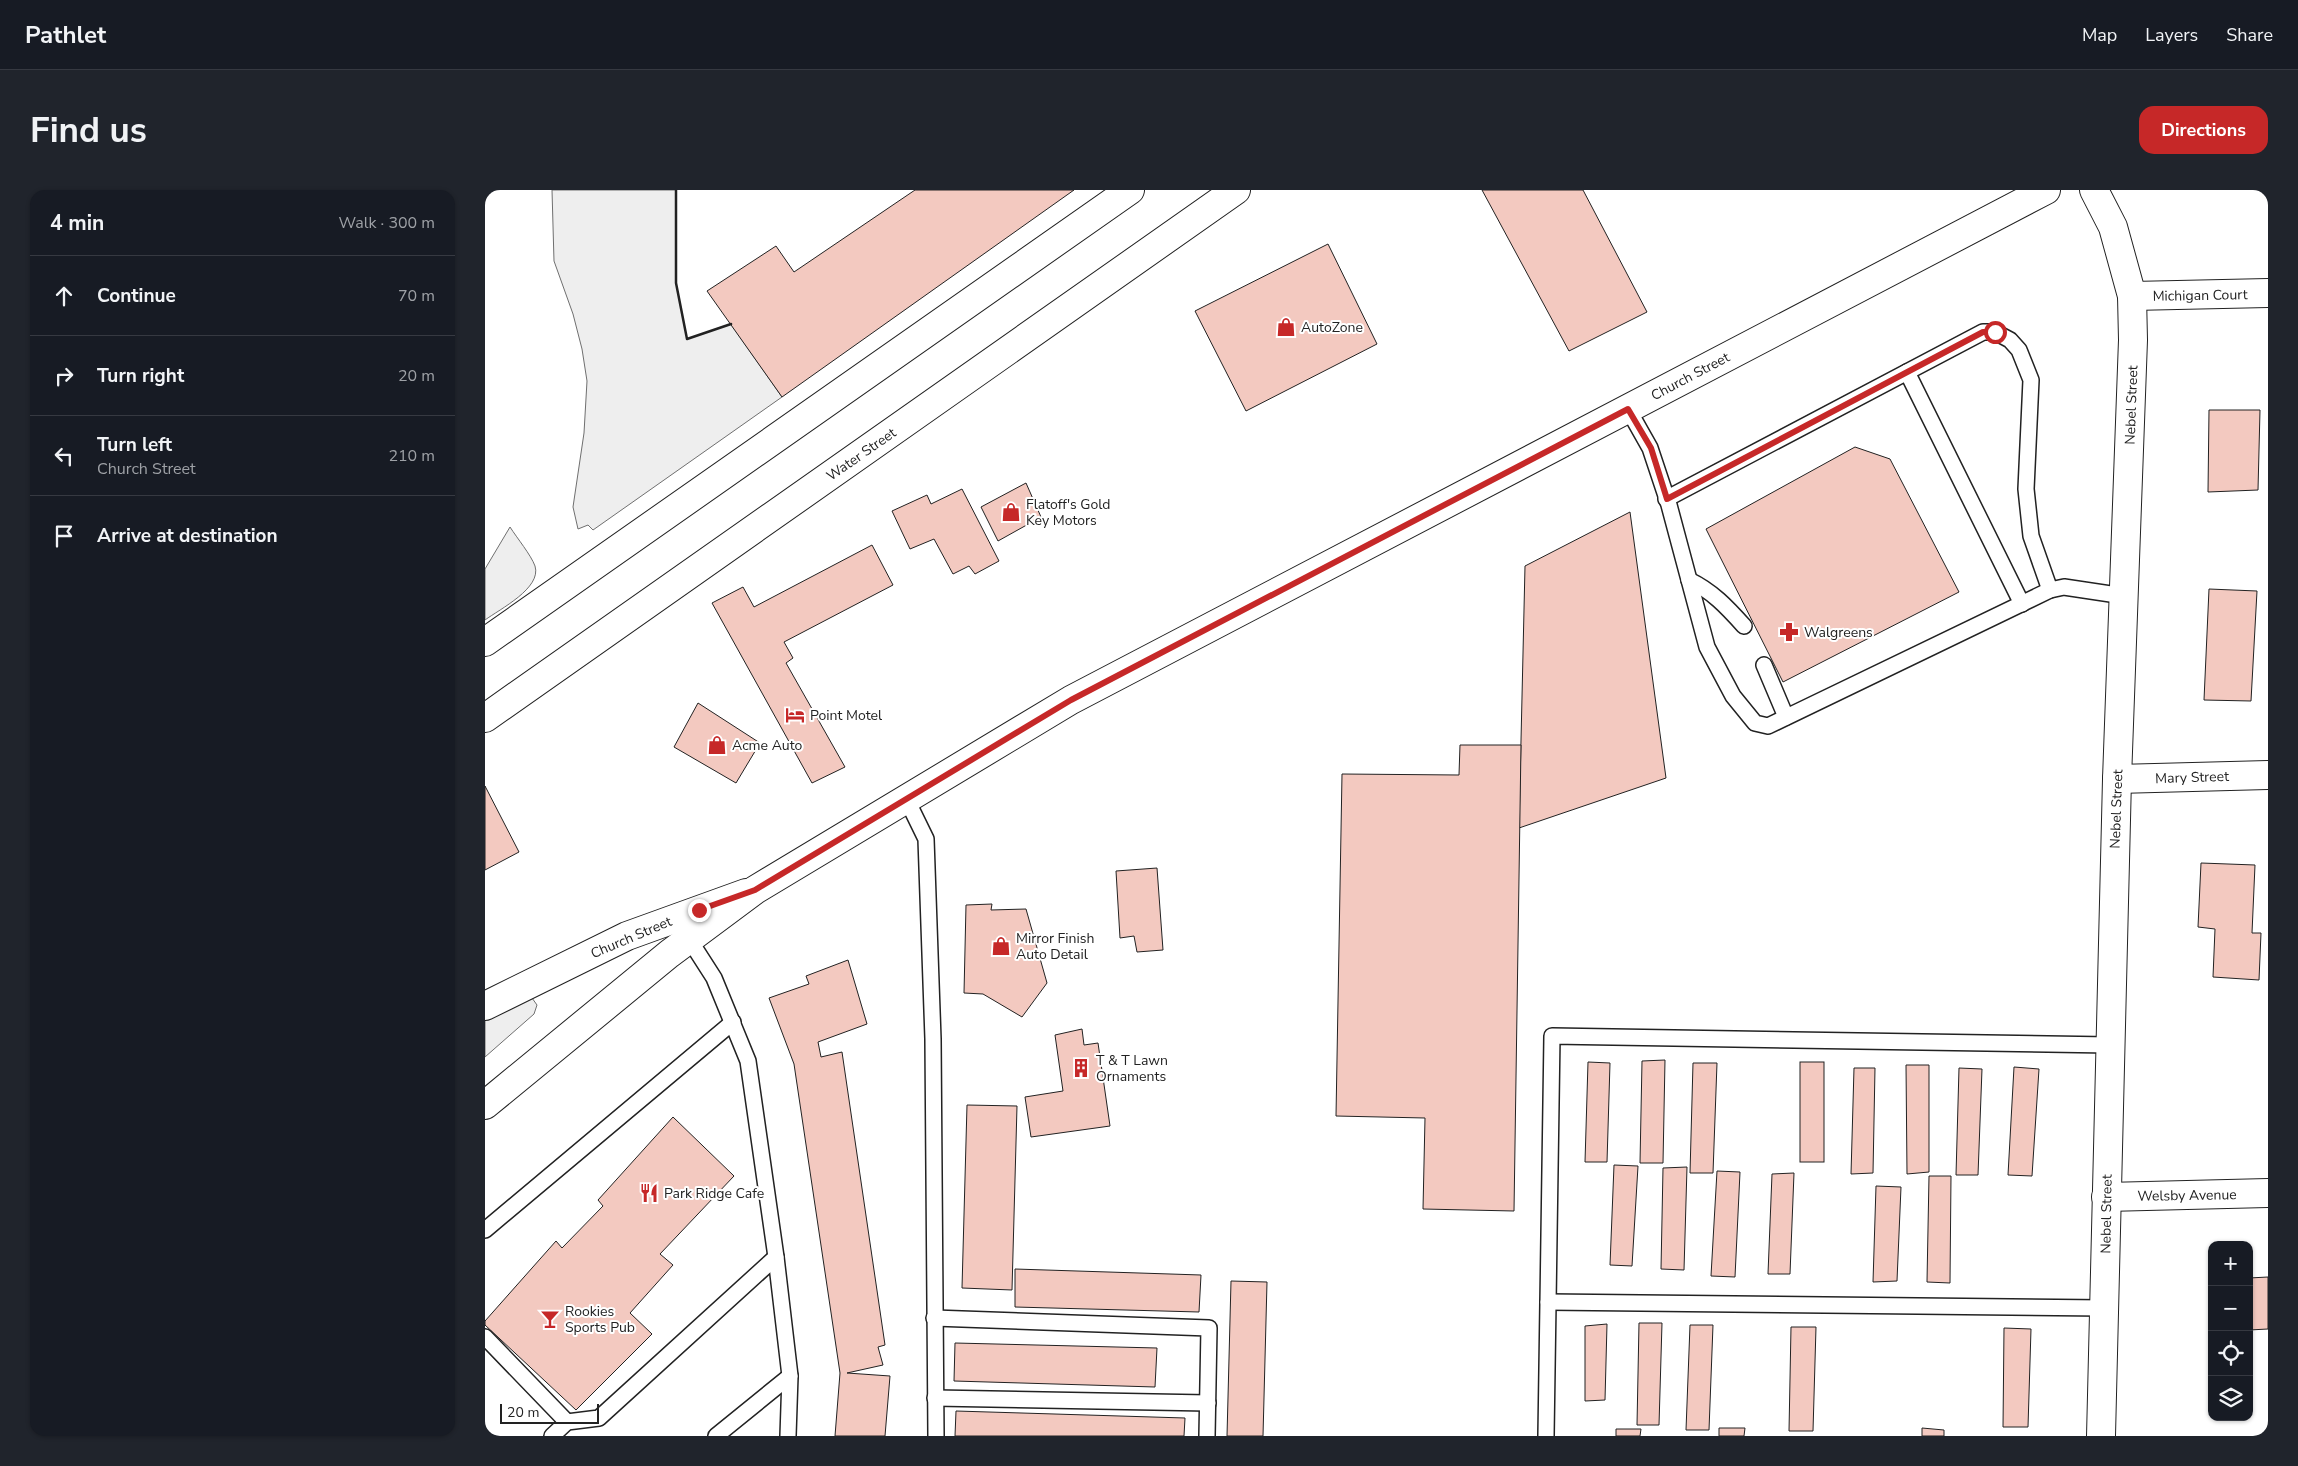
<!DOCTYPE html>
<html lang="en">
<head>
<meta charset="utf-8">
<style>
	:root { --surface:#171b24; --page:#20242c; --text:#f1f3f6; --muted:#9ea1a6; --line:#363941; --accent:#c62828 }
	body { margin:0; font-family:"Nunito Sans",sans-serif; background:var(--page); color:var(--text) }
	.controls { position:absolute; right:15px; bottom:15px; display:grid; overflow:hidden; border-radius:10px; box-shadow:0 1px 4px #0004 }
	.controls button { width:45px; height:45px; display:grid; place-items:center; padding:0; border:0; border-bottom:1px solid var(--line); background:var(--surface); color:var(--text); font:25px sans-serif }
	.scale { position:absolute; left:15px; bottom:12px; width:99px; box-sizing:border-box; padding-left:5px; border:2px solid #222; border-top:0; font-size:14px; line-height:18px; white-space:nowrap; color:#222; -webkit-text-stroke:4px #fff; paint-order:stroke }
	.stop { position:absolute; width:15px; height:15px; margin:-11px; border:4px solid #c62828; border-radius:50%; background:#fff }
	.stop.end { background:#c62828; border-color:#fff; box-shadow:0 1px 5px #0008 }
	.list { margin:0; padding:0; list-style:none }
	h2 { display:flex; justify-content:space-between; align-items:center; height:65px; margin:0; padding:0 20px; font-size:21px }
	h2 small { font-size:16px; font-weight:400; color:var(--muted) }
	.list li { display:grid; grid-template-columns:32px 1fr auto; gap:15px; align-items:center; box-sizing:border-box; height:80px; padding:0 20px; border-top:1px solid var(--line) }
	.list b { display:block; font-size:19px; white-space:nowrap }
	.list p { margin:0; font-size:16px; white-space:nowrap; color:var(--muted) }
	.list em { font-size:16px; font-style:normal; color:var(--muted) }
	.icon { flex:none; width:28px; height:28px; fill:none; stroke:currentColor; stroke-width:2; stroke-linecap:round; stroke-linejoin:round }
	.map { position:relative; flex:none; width:1783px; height:1246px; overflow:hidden; border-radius:15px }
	header { display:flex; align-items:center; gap:30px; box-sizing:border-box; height:70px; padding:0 25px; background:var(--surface); border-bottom:1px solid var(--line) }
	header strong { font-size:24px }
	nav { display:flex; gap:28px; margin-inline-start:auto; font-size:18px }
	.intro { display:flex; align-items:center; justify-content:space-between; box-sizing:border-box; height:120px; padding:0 30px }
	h1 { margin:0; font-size:35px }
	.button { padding:12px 22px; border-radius:15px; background:var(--accent); color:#fff; font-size:18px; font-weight:700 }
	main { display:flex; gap:30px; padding:0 30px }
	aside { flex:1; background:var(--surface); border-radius:15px; box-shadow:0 1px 4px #0004 }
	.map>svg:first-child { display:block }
	.green { fill:#eee; stroke:#6f6f6f }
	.building { fill:#f3c9c0; stroke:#222 }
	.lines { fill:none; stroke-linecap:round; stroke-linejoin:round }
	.lane-casing { stroke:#222; stroke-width:18 }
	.street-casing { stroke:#222; stroke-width:30 }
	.secondary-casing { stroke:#222; stroke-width:30 }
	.lane { stroke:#fff; stroke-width:15 }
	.street { stroke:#fff; stroke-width:28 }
	.secondary { stroke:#fff; stroke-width:28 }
	.wall { stroke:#222; stroke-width:2.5 }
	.route { stroke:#c62828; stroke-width:6 }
	.labels { text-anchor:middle; stroke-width:4; stroke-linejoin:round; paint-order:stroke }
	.street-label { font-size:14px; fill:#222; stroke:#fff }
	.poi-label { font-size:14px; fill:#222; stroke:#fff; text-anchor:start }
</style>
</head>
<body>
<header>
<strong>Pathlet</strong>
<nav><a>Map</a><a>Layers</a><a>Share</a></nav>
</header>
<div class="intro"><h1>Find us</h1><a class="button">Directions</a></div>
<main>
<aside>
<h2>4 min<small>Walk · 300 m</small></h2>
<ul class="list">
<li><svg class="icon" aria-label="ahead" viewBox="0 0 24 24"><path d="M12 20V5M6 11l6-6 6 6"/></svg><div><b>Continue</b></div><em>70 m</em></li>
<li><svg class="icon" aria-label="right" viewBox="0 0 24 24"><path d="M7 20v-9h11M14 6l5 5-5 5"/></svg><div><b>Turn right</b></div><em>20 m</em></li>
<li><svg class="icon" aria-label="left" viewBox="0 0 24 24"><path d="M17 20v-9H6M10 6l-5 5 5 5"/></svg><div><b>Turn left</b><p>Church Street</p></div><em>210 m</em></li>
<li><svg class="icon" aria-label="arrive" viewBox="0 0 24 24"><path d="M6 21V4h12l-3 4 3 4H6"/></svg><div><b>Arrive at destination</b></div></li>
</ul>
</aside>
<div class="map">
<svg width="1783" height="1246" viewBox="0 0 1783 1246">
	<rect width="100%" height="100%" fill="#fff"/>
	<g class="green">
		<path d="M67,0H191V93L202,149L246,134L297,207L108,340L103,335L93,339L88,317L99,243L102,191L97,159L88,124L69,71Z"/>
		<path d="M25,337C32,348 46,365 50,376C57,398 15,419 0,430V379Z"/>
		<path d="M42,807L47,808L52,815L49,824L0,867V828Z"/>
	</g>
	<g class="building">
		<path d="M430,0H589L297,207L222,101L291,56L309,82Z"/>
		<path d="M997,0H1098L1162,122L1084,161Z"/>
		<path d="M843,54L892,154L761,221L710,121Z"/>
		<path d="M1724,220H1775L1773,300L1723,302Z"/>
		<path d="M1370,257L1405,269L1474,402L1298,492L1221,339Z"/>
		<path d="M541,293L556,327L513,351L496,317Z"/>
		<path d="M477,299L514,371L490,384L484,376L468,384L449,349L425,359L407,321L442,305L446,314Z"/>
		<path d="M1145,322L1181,588L1034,638L1040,376Z"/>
		<path d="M387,355L408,395L299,452L308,468L301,473L360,577L327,593L227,413L258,397L269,417Z"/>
		<path d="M1724,399L1772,401L1766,511L1719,510Z"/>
		<path d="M213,513L275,553L251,593L189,557Z"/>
		<path d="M975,555H1036L1029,1021L938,1019L940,928L851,926L857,584L974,585Z"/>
		<path d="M0,596L34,662L0,680Z"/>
		<path d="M1716,673L1770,675L1767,743H1776L1774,790L1728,787L1730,739L1713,737Z"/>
		<path d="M672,678L678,760L652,762L649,746L635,748L631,681Z"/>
		<path d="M507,714L506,720L541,719L562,793L537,827L498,804L479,803L481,715Z"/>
		<path d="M363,770L382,834L333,852L336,867L357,862L400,1155L393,1157L398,1175L362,1183L405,1186L400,1246H350L355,1183L309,874L284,808L324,794L321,786Z"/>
		<path d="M597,839L599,855L613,853L625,936L546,947L540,907L578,901L570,845Z"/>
		<path d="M1180,870L1178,973H1155L1157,871Z"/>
		<path d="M1103,872L1125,873L1122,972H1100Z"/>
		<rect x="1315" y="872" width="24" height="100"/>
		<path d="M1208,873H1232L1228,983H1205Z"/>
		<path d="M1421,875H1444V982L1422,984Z"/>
		<path d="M1529,877L1554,879L1547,986L1523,985Z"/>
		<path d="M1369,878H1390L1388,983L1366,984Z"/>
		<path d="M1474,878L1497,879L1493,985H1471Z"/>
		<path d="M482,915L532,916L527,1100L477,1098Z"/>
		<path d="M188,927L249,986L175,1064L188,1075L145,1123L167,1144L91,1220L0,1135V1131L71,1051L77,1058L118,1016L113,1010Z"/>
		<path d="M1129,975L1153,976L1147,1076L1125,1075Z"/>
		<path d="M1202,977L1199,1080L1176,1079L1178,978Z"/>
		<path d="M1232,981L1255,982L1250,1087L1226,1086Z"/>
		<path d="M1309,983L1305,1084H1283L1287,984Z"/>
		<path d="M1444,986H1466L1465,1093L1442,1092Z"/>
		<path d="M1391,996L1416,997L1412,1091L1388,1092Z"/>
		<path d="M530,1079L716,1085L714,1122L530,1117Z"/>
		<path d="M1783,1087V1139L1764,1140V1088Z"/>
		<path d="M746,1091L782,1092L778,1246H742Z"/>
		<path d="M1154,1133H1177L1174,1235H1152Z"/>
		<path d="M1122,1134L1120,1210L1100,1211V1136Z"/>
		<path d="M1205,1135H1228L1224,1240H1201Z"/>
		<path d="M1306,1137H1331L1328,1241H1304Z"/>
		<path d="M1519,1138L1546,1139L1543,1237H1518Z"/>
		<path d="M470,1153L672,1158L670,1197L469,1191Z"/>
		<path d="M471,1221L700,1228L699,1246H470Z"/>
		<path d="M1234,1238H1260L1259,1246H1234Z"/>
		<path d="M1437,1238L1459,1240V1246H1437Z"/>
		<path d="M1131,1239H1156L1155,1246H1131Z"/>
	</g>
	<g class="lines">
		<g class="lane-casing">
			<g id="lane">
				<path d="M1422,182L1537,414"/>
				<path d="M1143,219L1165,258L1184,315L1222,457L1248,506L1270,533L1283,536L1565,400L1579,397L1639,406"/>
				<path d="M1181,309L1498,142H1510L1525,150L1534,160L1546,190L1541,299L1546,346L1565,400"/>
				<path d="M1204,390C1227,401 1242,417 1259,436"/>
				<path d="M1279,475L1301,527"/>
				<path d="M421,608L441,649L448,849L451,1246"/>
				<path d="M204,749L229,788L263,871L291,1067L305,1186L303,1246"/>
				<path d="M0,1040L248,832"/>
				<path d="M1063,1112L1619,1118"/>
				<path d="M449,1128L724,1138L722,1246"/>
				<path d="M0,1147L82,1232"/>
				<path d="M450,1208L723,1213"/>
				<path d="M67,1246L82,1232L114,1228L291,1067"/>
				<path d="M231,1246L305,1186"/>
				<path d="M1061,1246L1067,846L1625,855"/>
			</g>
		</g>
		<g class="street-casing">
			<g id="street">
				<path d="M1609,0L1628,37L1647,106L1648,150L1632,589L1616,1246"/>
				<path d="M1647,106L1783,103"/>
				<path d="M1632,589L1783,585"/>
				<path d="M0,816L142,746L261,703"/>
				<path d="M1621,1007L1783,1003"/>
			</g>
		</g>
		<g class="secondary-casing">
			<g id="secondary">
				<path d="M0,452L645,0"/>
				<path d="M0,528L751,0"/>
				<path d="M0,915L184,764L270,700L586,510L1561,0"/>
			</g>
		</g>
		<use href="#lane" class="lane"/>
		<use href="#street" class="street"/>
		<use href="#secondary" class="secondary"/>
		<path class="wall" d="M191,0V93L202,149L246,134"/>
	</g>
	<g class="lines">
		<path class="route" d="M214,720L270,700L586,510L1143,219L1166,258L1182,309L1498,142H1510"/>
	</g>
	<defs>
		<g id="shop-bare" transform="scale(1.5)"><path d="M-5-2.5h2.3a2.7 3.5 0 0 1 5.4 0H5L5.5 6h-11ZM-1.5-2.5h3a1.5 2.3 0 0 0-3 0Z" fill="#c62828" stroke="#fff" stroke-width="2.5" paint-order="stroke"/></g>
		<g id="pharmacy-bare" transform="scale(1.5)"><path d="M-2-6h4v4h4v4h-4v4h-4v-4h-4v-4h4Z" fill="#c62828" stroke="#fff" stroke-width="2.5" paint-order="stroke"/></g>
		<g id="hotel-bare" transform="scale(1.5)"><path d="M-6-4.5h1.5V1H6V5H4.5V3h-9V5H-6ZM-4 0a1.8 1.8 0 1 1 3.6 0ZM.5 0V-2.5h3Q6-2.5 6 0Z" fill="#c62828" stroke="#fff" stroke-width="2.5" paint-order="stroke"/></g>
		<g id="building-bare" transform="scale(1.5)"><path d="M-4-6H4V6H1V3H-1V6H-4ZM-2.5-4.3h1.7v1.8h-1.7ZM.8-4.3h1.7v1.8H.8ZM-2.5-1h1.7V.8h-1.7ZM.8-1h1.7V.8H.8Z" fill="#c62828" stroke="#fff" stroke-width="2.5" paint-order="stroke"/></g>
		<g id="restaurant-bare" transform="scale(1.5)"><path d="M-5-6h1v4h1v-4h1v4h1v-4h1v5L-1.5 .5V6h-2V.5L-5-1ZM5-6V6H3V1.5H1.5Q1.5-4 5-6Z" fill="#c62828" stroke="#fff" stroke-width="2.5" paint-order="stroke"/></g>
		<g id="bar-bare" transform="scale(1.5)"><path d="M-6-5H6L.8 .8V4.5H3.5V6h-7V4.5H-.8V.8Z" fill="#c62828" stroke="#fff" stroke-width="2.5" paint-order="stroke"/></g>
	</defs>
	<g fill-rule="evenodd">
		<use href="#shop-bare" x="801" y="137"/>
		<use href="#shop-bare" x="526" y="322"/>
		<use href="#pharmacy-bare" x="1304" y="442"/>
		<use href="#hotel-bare" x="310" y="525"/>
		<use href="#shop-bare" x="232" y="555"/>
		<use href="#shop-bare" x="516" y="756"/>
		<use href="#building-bare" x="596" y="878"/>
		<use href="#restaurant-bare" x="164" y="1003"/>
		<use href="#bar-bare" x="65" y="1129"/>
	</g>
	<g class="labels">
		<g class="street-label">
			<text transform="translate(1715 105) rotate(-1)" y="5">Michigan Court</text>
			<text transform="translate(1205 186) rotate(-28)" y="5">Church Street</text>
			<text transform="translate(1646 215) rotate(-88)" y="5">Nebel Street</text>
			<text transform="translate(376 264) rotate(-35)" y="5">Water Street</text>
			<text transform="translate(1707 587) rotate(-2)" y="5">Mary Street</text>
			<text transform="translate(1631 619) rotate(-88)" y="5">Nebel Street</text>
			<text transform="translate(146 747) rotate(-23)" y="5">Church Street</text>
			<text transform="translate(1702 1005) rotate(-1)" y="5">Welsby Avenue</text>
			<text transform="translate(1621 1024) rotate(-89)" y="5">Nebel Street</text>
		</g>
		<g class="poi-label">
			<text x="816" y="142">AutoZone</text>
			<text x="541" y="319">Flatoff's Gold<tspan x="541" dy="16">Key Motors</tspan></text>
			<text x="1319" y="447">Walgreens</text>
			<text x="325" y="530">Point Motel</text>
			<text x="247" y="560">Acme Auto</text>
			<text x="531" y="753">Mirror Finish<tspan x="531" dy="16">Auto Detail</tspan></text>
			<text x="611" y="875">T &amp; T Lawn<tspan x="611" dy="16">Ornaments</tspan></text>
			<text x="179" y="1008">Park Ridge Cafe</text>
			<text x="80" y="1126">Rookies<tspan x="80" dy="16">Sports Pub</tspan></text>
		</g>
	</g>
</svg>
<div class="controls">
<button>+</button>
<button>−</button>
<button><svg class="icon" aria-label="locate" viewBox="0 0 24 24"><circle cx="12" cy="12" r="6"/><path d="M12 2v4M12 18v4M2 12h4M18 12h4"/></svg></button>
<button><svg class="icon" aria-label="layers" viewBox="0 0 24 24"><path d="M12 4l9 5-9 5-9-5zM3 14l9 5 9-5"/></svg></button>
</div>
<div class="scale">20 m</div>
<div class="stop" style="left:1510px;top:142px"></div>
<div class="stop end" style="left:214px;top:720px"></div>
</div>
</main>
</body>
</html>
